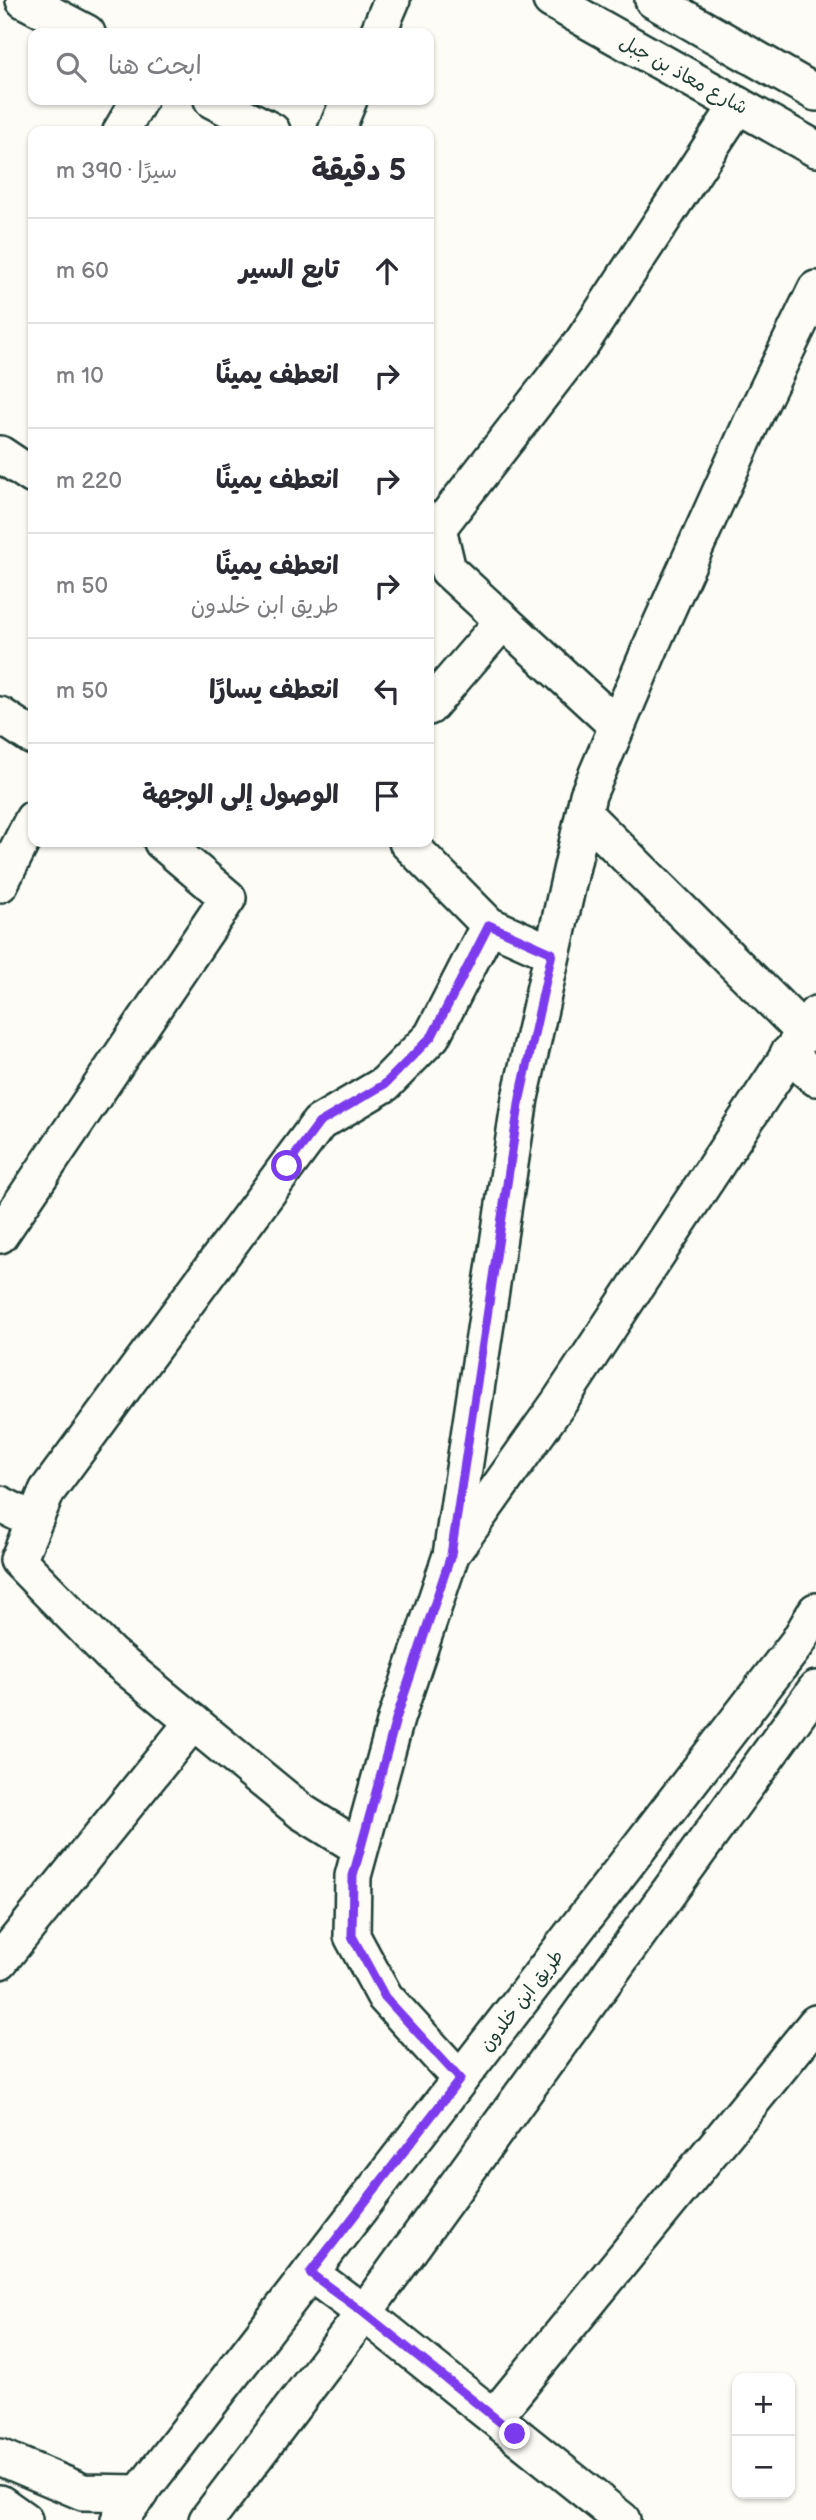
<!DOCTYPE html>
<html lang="ar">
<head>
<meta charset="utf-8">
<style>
	:root { --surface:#fff; --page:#f2f2f3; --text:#2b2b33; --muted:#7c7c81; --line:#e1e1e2 }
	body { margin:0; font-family:"Balsamiq Sans","Playpen Sans Arabic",sans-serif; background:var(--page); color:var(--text); direction:rtl }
	.controls { position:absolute; right:21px; bottom:21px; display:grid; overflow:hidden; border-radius:14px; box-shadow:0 2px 5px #0004 }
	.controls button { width:63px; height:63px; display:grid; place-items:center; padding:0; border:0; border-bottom:2px solid var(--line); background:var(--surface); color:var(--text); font:35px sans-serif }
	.stop { position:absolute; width:21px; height:21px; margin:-16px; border:5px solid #7c3aed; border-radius:50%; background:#fff }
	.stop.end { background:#7c3aed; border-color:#fff; box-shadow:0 2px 7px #0008 }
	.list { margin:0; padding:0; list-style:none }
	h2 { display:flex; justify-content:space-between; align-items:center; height:91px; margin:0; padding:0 28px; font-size:30px }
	h2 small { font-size:23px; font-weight:400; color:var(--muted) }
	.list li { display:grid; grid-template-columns:46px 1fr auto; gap:21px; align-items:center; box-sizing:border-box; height:105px; padding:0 28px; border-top:2px solid var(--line) }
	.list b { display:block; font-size:26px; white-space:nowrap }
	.list p { margin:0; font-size:23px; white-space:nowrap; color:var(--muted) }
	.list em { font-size:23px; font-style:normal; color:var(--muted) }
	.icon { flex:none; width:38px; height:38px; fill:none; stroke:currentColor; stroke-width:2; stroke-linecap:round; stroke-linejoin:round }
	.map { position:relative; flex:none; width:816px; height:2520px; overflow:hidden; direction:ltr }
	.search { position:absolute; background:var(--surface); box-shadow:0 2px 5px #0004; left:28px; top:28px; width:406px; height:77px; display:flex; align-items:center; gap:18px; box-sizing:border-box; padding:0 24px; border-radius:14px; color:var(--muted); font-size:26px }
	.panel { position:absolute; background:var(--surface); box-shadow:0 2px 5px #0004; left:28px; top:126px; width:406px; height:721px; border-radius:14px; direction:rtl }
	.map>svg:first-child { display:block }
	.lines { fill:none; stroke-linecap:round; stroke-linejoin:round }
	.minor-casing { stroke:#1f3d34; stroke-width:40 }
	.minor { stroke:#fdfcf7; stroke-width:35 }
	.route { stroke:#7c3aed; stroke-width:9 }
	.labels { text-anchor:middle; stroke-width:5; stroke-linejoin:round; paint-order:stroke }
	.street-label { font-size:19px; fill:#1f3d34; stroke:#fdfcf7 }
</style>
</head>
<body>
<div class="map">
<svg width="816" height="2520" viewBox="0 0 816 2520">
	<rect width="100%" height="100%" fill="#fdfcf7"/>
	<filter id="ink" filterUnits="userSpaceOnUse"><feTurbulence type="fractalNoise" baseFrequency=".0143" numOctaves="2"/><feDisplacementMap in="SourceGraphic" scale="14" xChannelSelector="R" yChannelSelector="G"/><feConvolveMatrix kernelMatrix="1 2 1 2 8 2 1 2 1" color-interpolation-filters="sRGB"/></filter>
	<g filter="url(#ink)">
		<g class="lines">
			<g class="minor-casing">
				<g id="minor">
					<path d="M24,0L87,33"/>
					<path d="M551,0L816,149"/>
					<path d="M653,0L816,93"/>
					<path d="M378,33L392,0"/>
					<path d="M212,100L272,131"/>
					<path d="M121,131L139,100"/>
					<path d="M336,131L349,100"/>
					<path d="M0,454L33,476"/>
					<path d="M429,520L438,528L583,341L738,105"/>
					<path d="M438,528L448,570L617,726"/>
					<path d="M429,707L503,621"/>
					<path d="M0,715L33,737"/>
					<path d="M584,814L804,1032"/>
					<path d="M407,842L489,925L552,953"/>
					<path d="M0,884L33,819"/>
					<path d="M788,1054L816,1078"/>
					<path d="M0,1235L228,898L162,842"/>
					<path d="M0,1504L34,1521"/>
					<path d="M455,1549L560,1401L816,1014"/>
					<path d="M360,1848L302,1812L110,1654L18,1560L47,1491L319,1123L385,1084L432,1036L489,925"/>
					<path d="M0,1961L193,1722"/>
					<path d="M460,2079L385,1997L352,1936L353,1876L396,1719L451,1555L520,1098L588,795L655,637L754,417L816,289"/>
					<path d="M310,2273L364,2313L622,2520"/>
					<path d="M494,2417L816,2023"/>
					<path d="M0,2457L83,2492L141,2493"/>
					<path d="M0,2503L24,2520"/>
					<path d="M119,2520L798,1642L816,1611"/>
					<path d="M207,2520L364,2313L816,1689"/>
				</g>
			</g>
			<use href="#minor" class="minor"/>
		</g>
	</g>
	<g class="lines" filter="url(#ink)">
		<path class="route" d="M287,1166L319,1123L385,1084L432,1036L489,925L552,953L520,1098L451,1555L396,1719L353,1876L352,1936L385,1997L460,2079L310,2273L364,2313L515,2434"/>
	</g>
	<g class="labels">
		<g class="street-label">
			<text transform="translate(684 74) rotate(29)" y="7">شارع معاذ بن جبل</text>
			<text transform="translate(521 2000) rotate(-52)" y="7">طريق ابن خلدون</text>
		</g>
	</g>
</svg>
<div class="controls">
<button>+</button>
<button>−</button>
</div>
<div class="stop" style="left:287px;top:1166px"></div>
<div class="stop end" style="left:515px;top:2434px"></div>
<div class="search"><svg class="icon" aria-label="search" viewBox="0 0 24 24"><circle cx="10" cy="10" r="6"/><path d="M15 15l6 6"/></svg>ابحث هنا</div>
<section class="panel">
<h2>5 دقيقة<small>سيرًا · 390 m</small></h2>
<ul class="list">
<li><svg class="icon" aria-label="ahead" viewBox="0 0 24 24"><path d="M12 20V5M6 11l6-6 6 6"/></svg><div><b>تابع السير</b></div><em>60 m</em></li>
<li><svg class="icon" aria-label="right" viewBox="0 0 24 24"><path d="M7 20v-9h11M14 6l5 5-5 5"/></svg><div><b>انعطف يمينًا</b></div><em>10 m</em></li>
<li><svg class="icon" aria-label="right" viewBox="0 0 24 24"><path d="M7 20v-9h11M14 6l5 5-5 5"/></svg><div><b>انعطف يمينًا</b></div><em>220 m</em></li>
<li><svg class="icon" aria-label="right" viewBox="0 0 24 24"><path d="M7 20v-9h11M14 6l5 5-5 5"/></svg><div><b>انعطف يمينًا</b><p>طريق ابن خلدون</p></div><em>50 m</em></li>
<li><svg class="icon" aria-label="left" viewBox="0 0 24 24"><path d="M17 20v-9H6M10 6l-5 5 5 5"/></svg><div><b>انعطف يسارًا</b></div><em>50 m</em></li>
<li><svg class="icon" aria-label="arrive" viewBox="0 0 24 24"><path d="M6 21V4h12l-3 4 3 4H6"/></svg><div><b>الوصول إلى الوجهة</b></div></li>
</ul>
</section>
</div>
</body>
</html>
